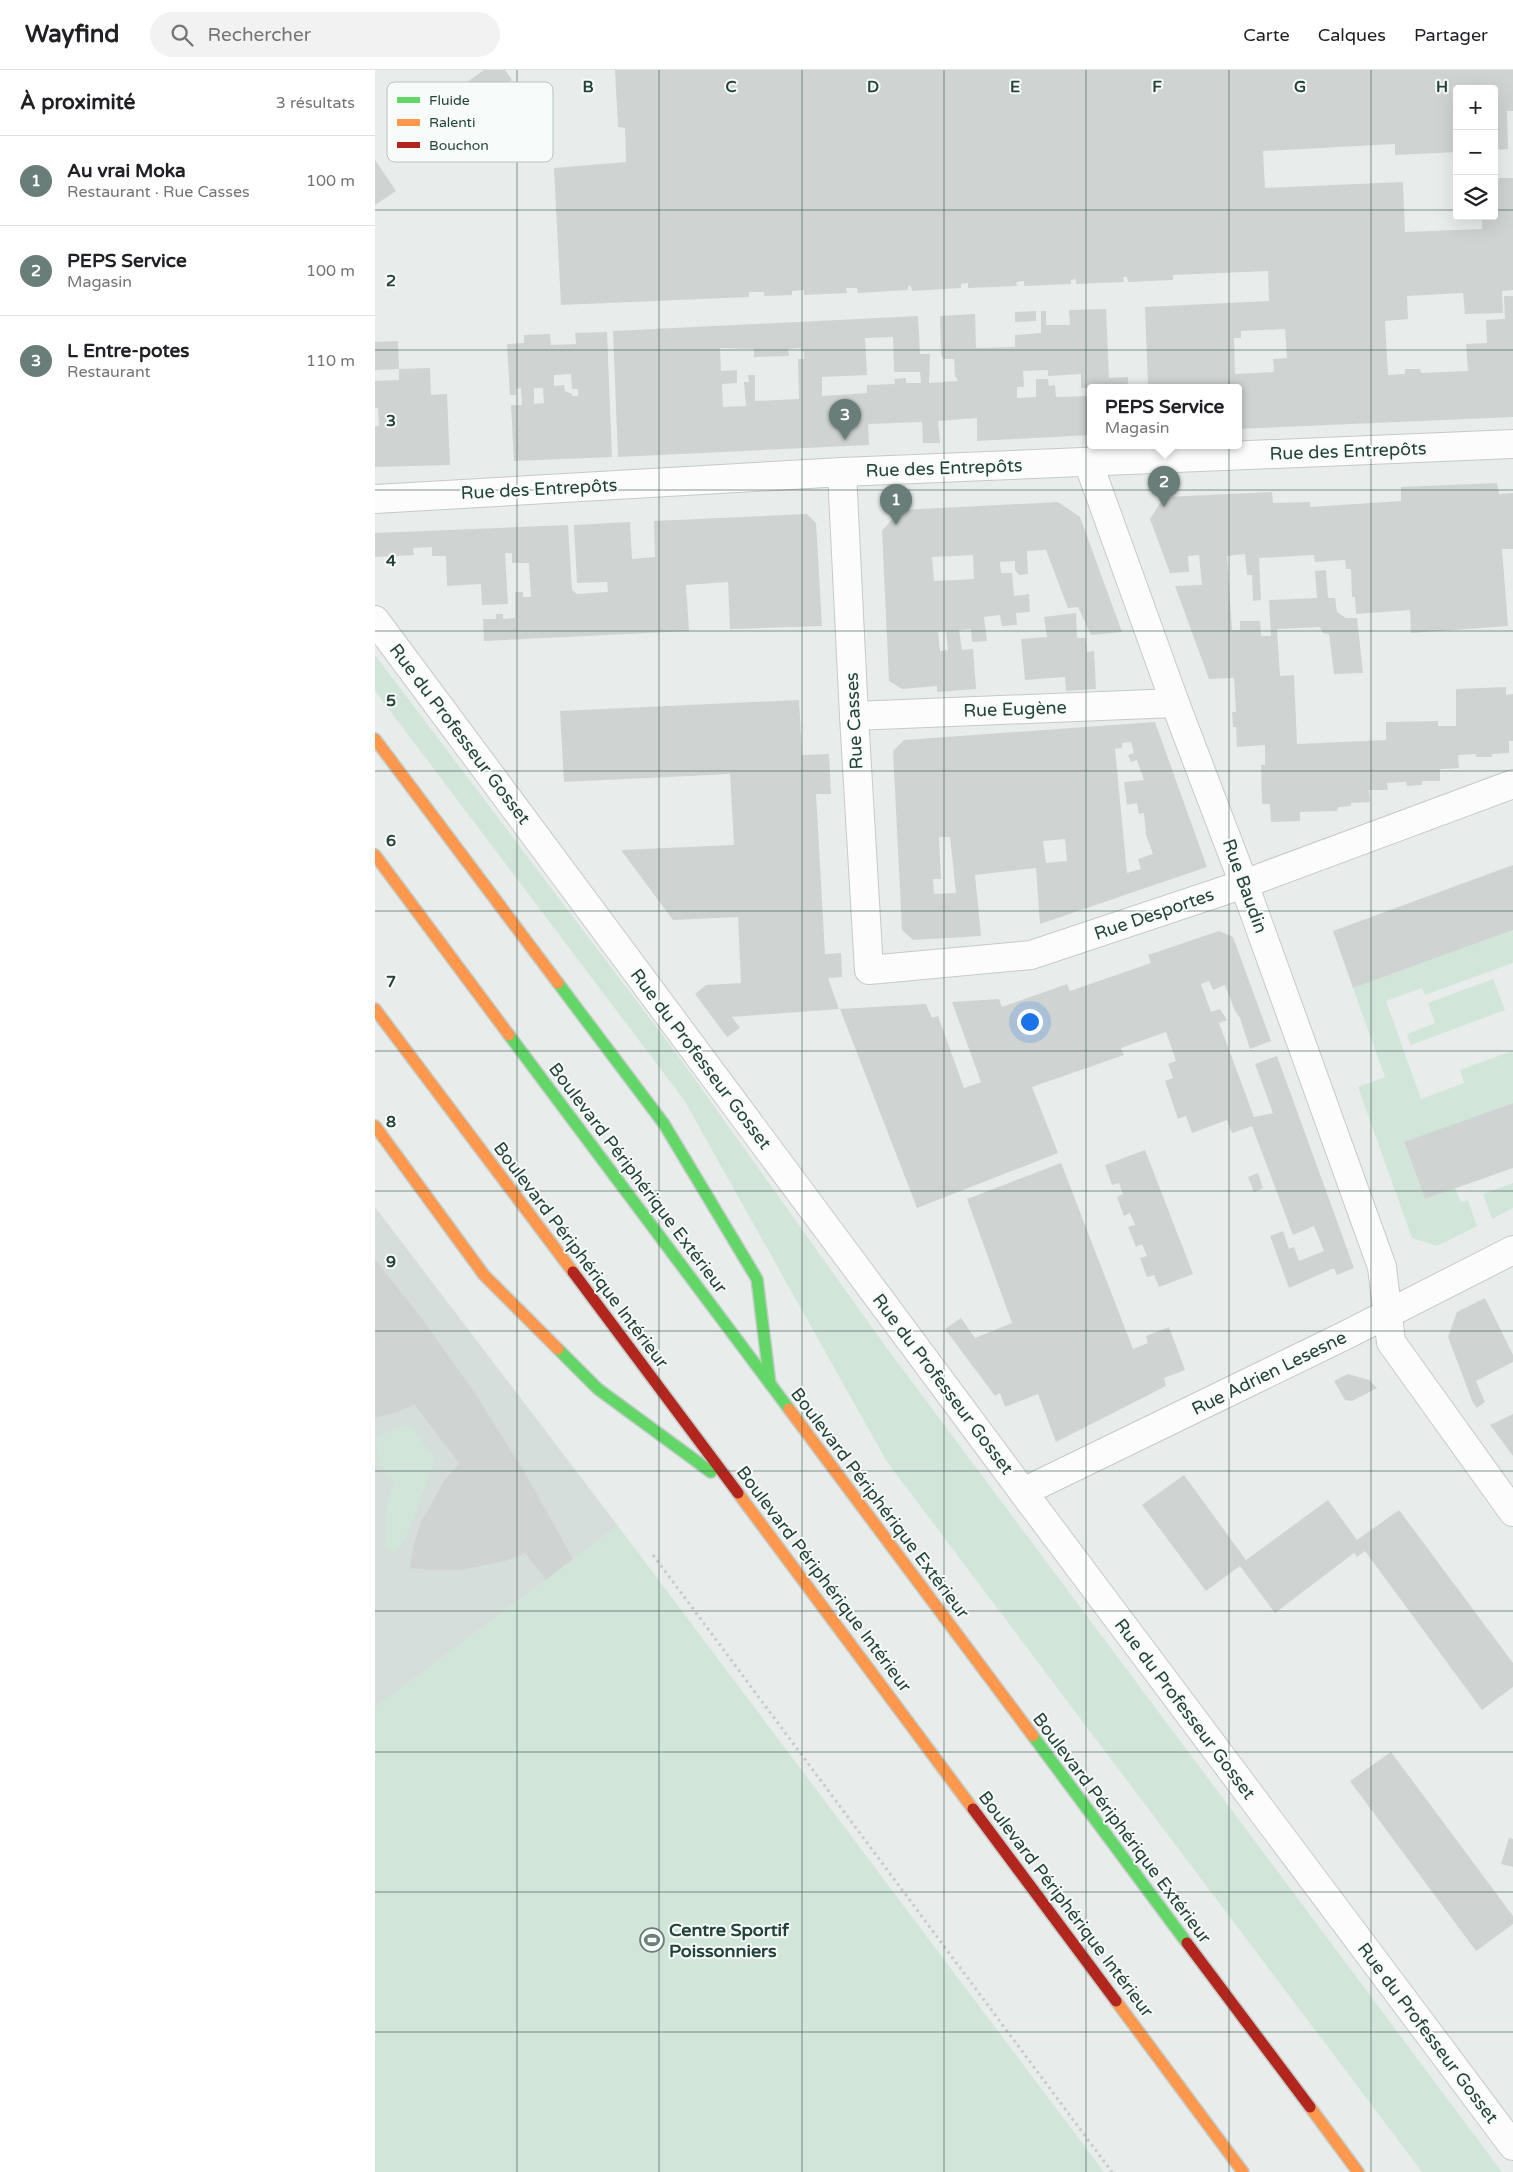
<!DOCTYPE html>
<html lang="fr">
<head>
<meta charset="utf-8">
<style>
	:root { --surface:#fff; --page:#f2f2f2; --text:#202124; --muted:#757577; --line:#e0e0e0; --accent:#697e78 }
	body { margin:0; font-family:"Varela Round",sans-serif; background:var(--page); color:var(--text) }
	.controls { position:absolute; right:15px; top:15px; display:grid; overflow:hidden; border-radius:5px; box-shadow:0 5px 20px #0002 }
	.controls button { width:45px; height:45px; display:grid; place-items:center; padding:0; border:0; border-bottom:1px solid var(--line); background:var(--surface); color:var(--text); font:25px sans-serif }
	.you { position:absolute; left:654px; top:951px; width:18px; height:18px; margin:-12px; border:4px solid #fff; border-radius:50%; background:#1a73e8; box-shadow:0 0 0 8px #1a73e833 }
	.badge { display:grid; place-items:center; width:32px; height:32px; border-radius:50%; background:var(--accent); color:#fff; font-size:16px; font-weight:700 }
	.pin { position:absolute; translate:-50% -41px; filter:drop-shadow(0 1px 2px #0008) }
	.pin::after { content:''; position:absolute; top:26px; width:18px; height:15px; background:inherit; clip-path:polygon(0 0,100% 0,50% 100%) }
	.popup { position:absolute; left:712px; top:314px; width:155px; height:65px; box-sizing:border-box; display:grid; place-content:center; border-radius:5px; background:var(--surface); filter:drop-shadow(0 1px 4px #0005); font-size:16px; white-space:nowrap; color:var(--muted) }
	.popup b { font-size:19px; color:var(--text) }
	.popup::after { content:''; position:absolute; left:50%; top:100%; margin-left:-10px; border:10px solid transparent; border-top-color:var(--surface) }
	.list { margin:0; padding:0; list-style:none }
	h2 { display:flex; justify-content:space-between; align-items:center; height:65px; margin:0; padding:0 20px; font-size:21px }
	h2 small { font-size:16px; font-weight:400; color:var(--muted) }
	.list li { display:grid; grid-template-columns:32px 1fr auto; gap:15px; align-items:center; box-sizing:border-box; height:90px; padding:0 20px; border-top:1px solid var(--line) }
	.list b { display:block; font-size:19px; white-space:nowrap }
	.list p { margin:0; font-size:16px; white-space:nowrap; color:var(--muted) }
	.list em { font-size:16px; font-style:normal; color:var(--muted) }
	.icon { flex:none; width:28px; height:28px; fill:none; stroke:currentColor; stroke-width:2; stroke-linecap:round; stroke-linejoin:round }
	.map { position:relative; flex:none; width:1138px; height:2102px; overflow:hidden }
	header { display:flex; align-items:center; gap:30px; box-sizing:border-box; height:70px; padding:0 25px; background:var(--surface); border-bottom:1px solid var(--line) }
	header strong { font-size:24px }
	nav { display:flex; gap:28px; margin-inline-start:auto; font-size:18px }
	.search { width:350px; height:45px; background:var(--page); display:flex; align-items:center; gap:12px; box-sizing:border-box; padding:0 18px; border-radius:28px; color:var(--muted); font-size:19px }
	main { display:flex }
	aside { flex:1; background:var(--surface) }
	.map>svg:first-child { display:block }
	.built { fill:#d6dedb }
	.green { fill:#d1e6d8 }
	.building { fill:#cfd4d2; fill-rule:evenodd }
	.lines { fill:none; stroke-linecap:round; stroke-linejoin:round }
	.street-casing { stroke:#c5cac8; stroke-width:30 }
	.fast-casing { stroke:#c3ccc9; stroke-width:14 }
	.slow-casing { stroke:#c3ccc9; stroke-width:14 }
	.jam-casing { stroke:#c3ccc9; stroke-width:14 }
	.path { stroke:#c3ccca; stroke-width:3; stroke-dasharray:2.5 4; stroke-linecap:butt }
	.street { stroke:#fcfcfc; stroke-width:28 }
	.fast { stroke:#63d668; stroke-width:11 }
	.slow { stroke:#ff974d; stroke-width:11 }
	.jam { stroke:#b3261e; stroke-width:11 }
	.grid { fill:none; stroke:#24423a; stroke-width:1; stroke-opacity:0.55 }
	.labels { text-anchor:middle; stroke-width:4; stroke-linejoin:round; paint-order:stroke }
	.street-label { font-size:18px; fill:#24423a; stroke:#f7fbf9 }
	.poi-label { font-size:18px; font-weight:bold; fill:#24423a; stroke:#f7fbf9; text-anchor:start }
	.key { fill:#f7fbf9; stroke:#b8c4c0; stroke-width:1 }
	.key-label { font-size:14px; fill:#24423a }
	.grid-label { font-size:16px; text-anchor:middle; font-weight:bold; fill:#24423a; stroke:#f7fbf9; stroke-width:4; stroke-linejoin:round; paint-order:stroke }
</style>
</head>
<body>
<header>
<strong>Wayfind</strong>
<div class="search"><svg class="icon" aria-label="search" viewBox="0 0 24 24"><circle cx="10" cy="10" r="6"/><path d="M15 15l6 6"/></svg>Rechercher</div>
<nav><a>Carte</a><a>Calques</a><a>Partager</a></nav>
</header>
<main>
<aside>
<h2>À proximité<small>3 résultats</small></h2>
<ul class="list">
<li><span class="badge">1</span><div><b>Au vrai Moka</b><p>Restaurant · Rue Casses</p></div><em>100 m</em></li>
<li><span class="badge">2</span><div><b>PEPS Service</b><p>Magasin</p></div><em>100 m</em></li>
<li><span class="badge">3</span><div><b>L Entre-potes</b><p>Restaurant</p></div><em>110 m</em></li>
</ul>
</aside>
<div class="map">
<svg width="1138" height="2102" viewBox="0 0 1138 2102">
	<rect width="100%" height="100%" fill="#e8edeb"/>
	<path class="built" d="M0,1137L243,1456L0,1638Z"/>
	<g class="green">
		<path d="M0,585L304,987L511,1277L1127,2102H1047L512,1392L309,1030L0,621Z"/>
		<path d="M1138,860V893L1050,925L1047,918L1011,931L1046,1029L1089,1013L1085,1000L1137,981L1138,984V1033L1029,1073L1050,1129L1080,1118L1086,1132L1093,1130L1102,1156L1062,1176L1037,1168L983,1017L1010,1007L978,918Z"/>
		<path d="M1118,909L1130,940L1036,975L1032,964L1060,953L1053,933Z"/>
		<path d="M1138,1113V1138L1117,1149L1108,1124Z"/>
		<path d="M34,1354L60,1389L31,1467L19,1484L10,1476L12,1433L19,1413C6,1394 0,1390 2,1367Z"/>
		<path d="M243,1456L729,2102H0V1638Z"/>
	</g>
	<g class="building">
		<path d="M109,0H130L137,10L83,47L69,28Z"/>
		<path d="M240,0H1138V41H1132L1133,79L1119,80V19H1082V82L1020,85V74L888,81L890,118L1028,112L1030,162L1107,159V146H1119V108H1138V220L1127,221L1128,243L1090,244L1088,223L1032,226L1033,249L1010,251L1013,305L1030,304V299H1045L1046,303L1093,301L1091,274L1112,273L1111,250L1130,249L1129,226H1138V347L863,359V318H768L773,316L770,237L894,231L893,201L798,205V210L753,212L752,207H748L749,212L701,214V209L696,210V214L649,216V211L641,212L642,216L593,218V213L586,214V218L537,221L536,216H533V220L483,223L482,218H471L472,223L429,225V220L417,221V225L389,226V222H374V227L186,235L179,98L251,92L250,58L243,57ZM910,259L912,288L898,289L899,302L860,304L859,268H866V261Z"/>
		<path d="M0,90L21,121L0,135Z"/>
		<path d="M731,239L734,308L753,307V318H706V304L673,306V300L648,301L649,317H642V328L661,327V309H673L674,316L680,315L681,327L715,326V365L602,371V348L563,351L565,373H548L547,352L493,354L494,375L243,387L238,261L543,246L545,284H555L554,313L583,311L580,306L579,289H568L566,284L565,246L600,244L601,278L640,277V265L666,263V241H671V255H695L694,240ZM518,267L519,302H545L546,313H531V308L519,309L520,314L492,315V323L447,326V307L492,305L490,268ZM345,278L379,279V287L414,286L413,279L425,278L429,282V289H423L424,329L380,331V305H373L374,312H369L371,336L348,337L347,314L362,313V300L346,301Z"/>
		<path d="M661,241V251L640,252V242Z"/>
		<path d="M232,262L237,387L139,391L136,335H147L146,318L141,319V325H135L132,274L149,273V265L175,264L176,275L201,274L200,263ZM196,304L197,319H203V326H197V324L190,321L189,315L179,316V305ZM159,318H168L169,333L159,334Z"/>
		<path d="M23,271L24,299L0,300V272Z"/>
		<path d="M55,298L56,325L72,324L75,395L0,397V356H4L3,338H0V311L24,310V299Z"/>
		<path d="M1122,413L1124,424L1138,423V479H1127L1133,556L1036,563L1035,540L981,544L980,527H977L976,499H971L970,490L940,492L939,485L884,488L886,530L878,531L877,505H872L870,484L852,486L857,560H865V551H885L886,566H896L894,530L942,528L940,501L951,500L953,528H960L962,542L971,548H982L988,603L959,604L954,564L948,563L945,557L902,559L905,606L919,605L922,674L1011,670V652L1063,651V656H1081V619L1131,617V625L1138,624V671H1134V683L1117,684V687H1101V684L1083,685L1084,698L1065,699V711H1047V715L1032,716L1031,712L1012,713L1013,720H994L995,732L976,733V736L963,737L962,741L925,742V751L896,752L895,734H887L886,695H890V675L862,677L861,657H858L857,642H861L859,608L834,609L800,516L827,515L824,485L813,486L814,502L795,503L775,449L789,427L897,422L898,433L935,432V437L1026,431V417Z"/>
		<path d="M683,432L705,447L747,562L716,565L703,537L693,538L671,480L652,481L653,504L644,505L640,500V491L625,492L626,503H637L639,526L654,524L655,542L641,543L642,555L627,556L625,545L609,547L612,571L597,572L596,559L584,560L587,580L598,579L601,619L562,622V616L527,619L514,611L507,461L525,440ZM598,485L599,509L559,511L557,487ZM571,561L573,580L565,581L563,562Z"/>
		<path d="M432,444L441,453L447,556L355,559L353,512L311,515L314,561L109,571L108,549H121V544H128V549L140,548V522H148V527H156L154,493H137V483H130L133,534L107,535L106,514L72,516L71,486H57V477L38,478L39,485L0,487V463L193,455L197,520L202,524L233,522L232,512L202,513L199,455L255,452L257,489L280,487L279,451Z"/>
		<path d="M701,543L702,568H711L712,582L719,581L721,619L691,621L690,607L650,610L646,569L672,567L669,547Z"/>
		<path d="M424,630L427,685L454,684L456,724H441L450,884L466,883L467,907L453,908L464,939L357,947L365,958L352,967L320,924L331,915L366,913L363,847L298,850L246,780L359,775L355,704L189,712L185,641Z"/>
		<path d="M780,652L832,797L665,854L661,798L600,805L606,866L538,870L527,860L518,681L529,670ZM756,672L759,683L753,685L756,692L762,690L769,710L749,712L752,735L762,733L764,744L769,743L771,765L778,784L763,789L766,799L752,803L740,679L747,678V673ZM564,767H575L581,823L559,824L558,809H566ZM690,769L692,791L671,793L668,771Z"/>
		<path d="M1138,795V860L978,918L958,861Z"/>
		<path d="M844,861L858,867L896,971L875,979L865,948L860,941L850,915L838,920L834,911L826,914L836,942L845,939L852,950L844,953L879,1047L898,1043L880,994L902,986L979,1198L962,1205L959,1198L914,1218L895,1166L908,1161L914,1179L919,1177L924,1191L949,1181L939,1156L918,1165L877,1056L857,1063L852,1050L817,1063L811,1046L803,1049L790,1011L798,1008L793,994L801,991L791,962L746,978L749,985L657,1017L683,1083L542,1138L465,939L551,934L557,948L563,946L589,1018L606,1012L577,932L624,929L627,937L692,914L695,921L776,893L773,885Z"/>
		<path d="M1138,1033V1098L1050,1129L1029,1072Z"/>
		<path d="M770,1080L818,1204L784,1217L779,1205L772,1207L765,1188L772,1186L767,1174L761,1177L753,1157L760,1155L755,1143L749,1146L742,1127L748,1124L744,1113L737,1115L730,1095Z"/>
		<path d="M686,1093L758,1279L773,1273L771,1266L794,1257L810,1300L789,1308L791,1316L681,1372L663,1324L630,1337L625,1323L620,1326L570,1259L586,1248L600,1268L637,1253L592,1129Z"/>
		<path d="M883,1103L888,1118L879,1122L873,1107Z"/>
		<path d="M0,1189L51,1254L103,1328L153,1408L198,1489L171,1510L150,1483L130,1491L86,1500H53L35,1498L38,1477L46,1452L69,1411L84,1393L39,1334L23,1342L0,1348Z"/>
		<path d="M1110,1228L1138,1285V1292L1101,1311L1110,1332L1102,1338L1098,1333L1073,1267L1082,1242Z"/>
		<path d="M973,1304L994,1310L1002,1318L977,1331L970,1330L959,1311Z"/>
		<path d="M1138,1344V1386L1115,1355Z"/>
		<path d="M809,1405L871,1490L953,1430L982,1470L1024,1440L1138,1593V1617L1107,1640L990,1481L982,1487L979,1483L900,1543L865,1496L831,1521L767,1435Z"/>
		<path d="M1016,1682L1138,1846V1854L1101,1881L975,1711Z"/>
		<path d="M1134,1768L1138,1769V1797L1126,1794Z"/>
	</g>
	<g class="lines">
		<g class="street-casing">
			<g id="street">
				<path d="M713,392L800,633L869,814L1007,1197L1016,1272L1138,1442"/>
				<path d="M467,402L479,646L494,900L656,885L869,814L1138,714"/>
				<path d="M0,429L467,402L1138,374"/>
				<path d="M0,550L648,1422L1138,2076"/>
				<path d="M479,646L800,633"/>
				<path d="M648,1422L971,1265L1138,1180"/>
			</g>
		</g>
		<g class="fast-casing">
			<g id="fast">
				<path d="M183,913L289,1054L382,1209L395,1314"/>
				<path d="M134,965L414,1339"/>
				<path d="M183,1279L223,1319L336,1402"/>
				<path d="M658,1666L812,1873"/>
			</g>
		</g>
		<g class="slow-casing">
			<g id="slow">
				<path d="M0,669L183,913"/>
				<path d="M0,785L134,965"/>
				<path d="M0,939L198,1202"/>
				<path d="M0,1056L109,1205L183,1279"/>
				<path d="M414,1339L658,1666"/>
				<path d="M363,1423L598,1739"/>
				<path d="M741,1931L868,2102"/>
				<path d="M935,2037L983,2102"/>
			</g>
		</g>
		<g class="jam-casing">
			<g id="jam">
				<path d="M198,1202L363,1423"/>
				<path d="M598,1739L741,1931"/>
				<path d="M812,1873L935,2037"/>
			</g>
		</g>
		<path class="path" d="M278,1485L737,2102"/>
		<use href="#street" class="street"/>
		<use href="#fast" class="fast"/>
		<use href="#slow" class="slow"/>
		<use href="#jam" class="jam"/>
	</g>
	<path class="grid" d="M142,0V2102M284,0V2102M427,0V2102M569,0V2102M711,0V2102M854,0V2102M996,0V2102M0,140H1082M1119,140H1138M0,280H1138M0,420H1138M0,561H1138M0,701H1138M0,841H1138M0,981H1138M0,1121H1138M0,1261H1138M0,1401H1138M0,1541H1138M0,1682H1138M0,1822H1138M0,1962H1138"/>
	<defs>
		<g id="stadium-ring" transform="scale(1.25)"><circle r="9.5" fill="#f7fbf9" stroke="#697e78" stroke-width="1.5"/><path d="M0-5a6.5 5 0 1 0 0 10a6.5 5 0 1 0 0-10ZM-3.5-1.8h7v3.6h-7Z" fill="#697e78"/></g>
	</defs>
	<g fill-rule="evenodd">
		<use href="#stadium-ring" x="277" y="1870"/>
	</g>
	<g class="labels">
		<g class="street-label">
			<text transform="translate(973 381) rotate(-2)" y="6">Rue des Entrepôts</text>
			<text transform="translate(569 398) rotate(-2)" y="6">Rue des Entrepôts</text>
			<text transform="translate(164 419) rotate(-3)" y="6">Rue des Entrepôts</text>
			<text transform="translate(640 639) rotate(-2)" y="6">Rue Eugène</text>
			<text transform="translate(479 651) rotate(-93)" y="6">Rue Casses</text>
			<text transform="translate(85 664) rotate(53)" y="6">Rue du Professeur Gosset</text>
			<text transform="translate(870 816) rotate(70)" y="6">Rue Baudin</text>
			<text transform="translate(779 844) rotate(-19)" y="6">Rue Desportes</text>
			<text transform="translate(326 989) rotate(53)" y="6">Rue du Professeur Gosset</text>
			<text transform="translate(263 1108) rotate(53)" y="6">Boulevard Périphérique Extérieur</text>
			<text transform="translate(206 1185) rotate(53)" y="6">Boulevard Périphérique Intérieur</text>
			<text transform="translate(894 1303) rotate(-26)" y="6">Rue Adrien Lesesne</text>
			<text transform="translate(568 1314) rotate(53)" y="6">Rue du Professeur Gosset</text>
			<text transform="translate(505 1433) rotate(53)" y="6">Boulevard Périphérique Extérieur</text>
			<text transform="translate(449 1509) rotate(53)" y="6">Boulevard Périphérique Intérieur</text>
			<text transform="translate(810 1639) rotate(53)" y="6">Rue du Professeur Gosset</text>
			<text transform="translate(747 1758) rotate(53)" y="6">Boulevard Périphérique Extérieur</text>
			<text transform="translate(691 1834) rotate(53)" y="6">Boulevard Périphérique Intérieur</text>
			<text transform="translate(1053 1963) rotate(53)" y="6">Rue du Professeur Gosset</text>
		</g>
		<g class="poi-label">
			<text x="294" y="1866">Centre Sportif<tspan x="294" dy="21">Poissonniers</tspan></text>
		</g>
	</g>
	<rect x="12" y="12" width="166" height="80" rx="8" class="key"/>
	<rect x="22" y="27" width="23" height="6" fill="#63d668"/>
	<rect x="22" y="49" width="23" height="7" fill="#ff974d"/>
	<rect x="22" y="72" width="23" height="6" fill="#b3261e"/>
	<g class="key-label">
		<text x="54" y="35">Fluide</text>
		<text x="54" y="57">Ralenti</text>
		<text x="54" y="80">Bouchon</text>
	</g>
	<g class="grid-label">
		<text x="213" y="22">B</text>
		<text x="356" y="22">C</text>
		<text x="498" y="22">D</text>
		<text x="640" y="22">E</text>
		<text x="782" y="22">F</text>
		<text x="925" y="22">G</text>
		<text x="1067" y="22">H</text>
		<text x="16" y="216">2</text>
		<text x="16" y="356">3</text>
		<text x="16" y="496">4</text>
		<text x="16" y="636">5</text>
		<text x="16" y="776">6</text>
		<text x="16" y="917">7</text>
		<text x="16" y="1057">8</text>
		<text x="16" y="1197">9</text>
	</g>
</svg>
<div class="controls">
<button>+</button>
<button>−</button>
<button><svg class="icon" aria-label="layers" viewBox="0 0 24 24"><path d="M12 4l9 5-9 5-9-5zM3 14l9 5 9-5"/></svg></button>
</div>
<div class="you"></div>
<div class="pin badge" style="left:521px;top:455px">1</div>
<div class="pin badge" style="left:789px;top:437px">2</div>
<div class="popup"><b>PEPS Service</b>Magasin</div>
<div class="pin badge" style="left:470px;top:370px">3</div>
</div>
</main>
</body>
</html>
